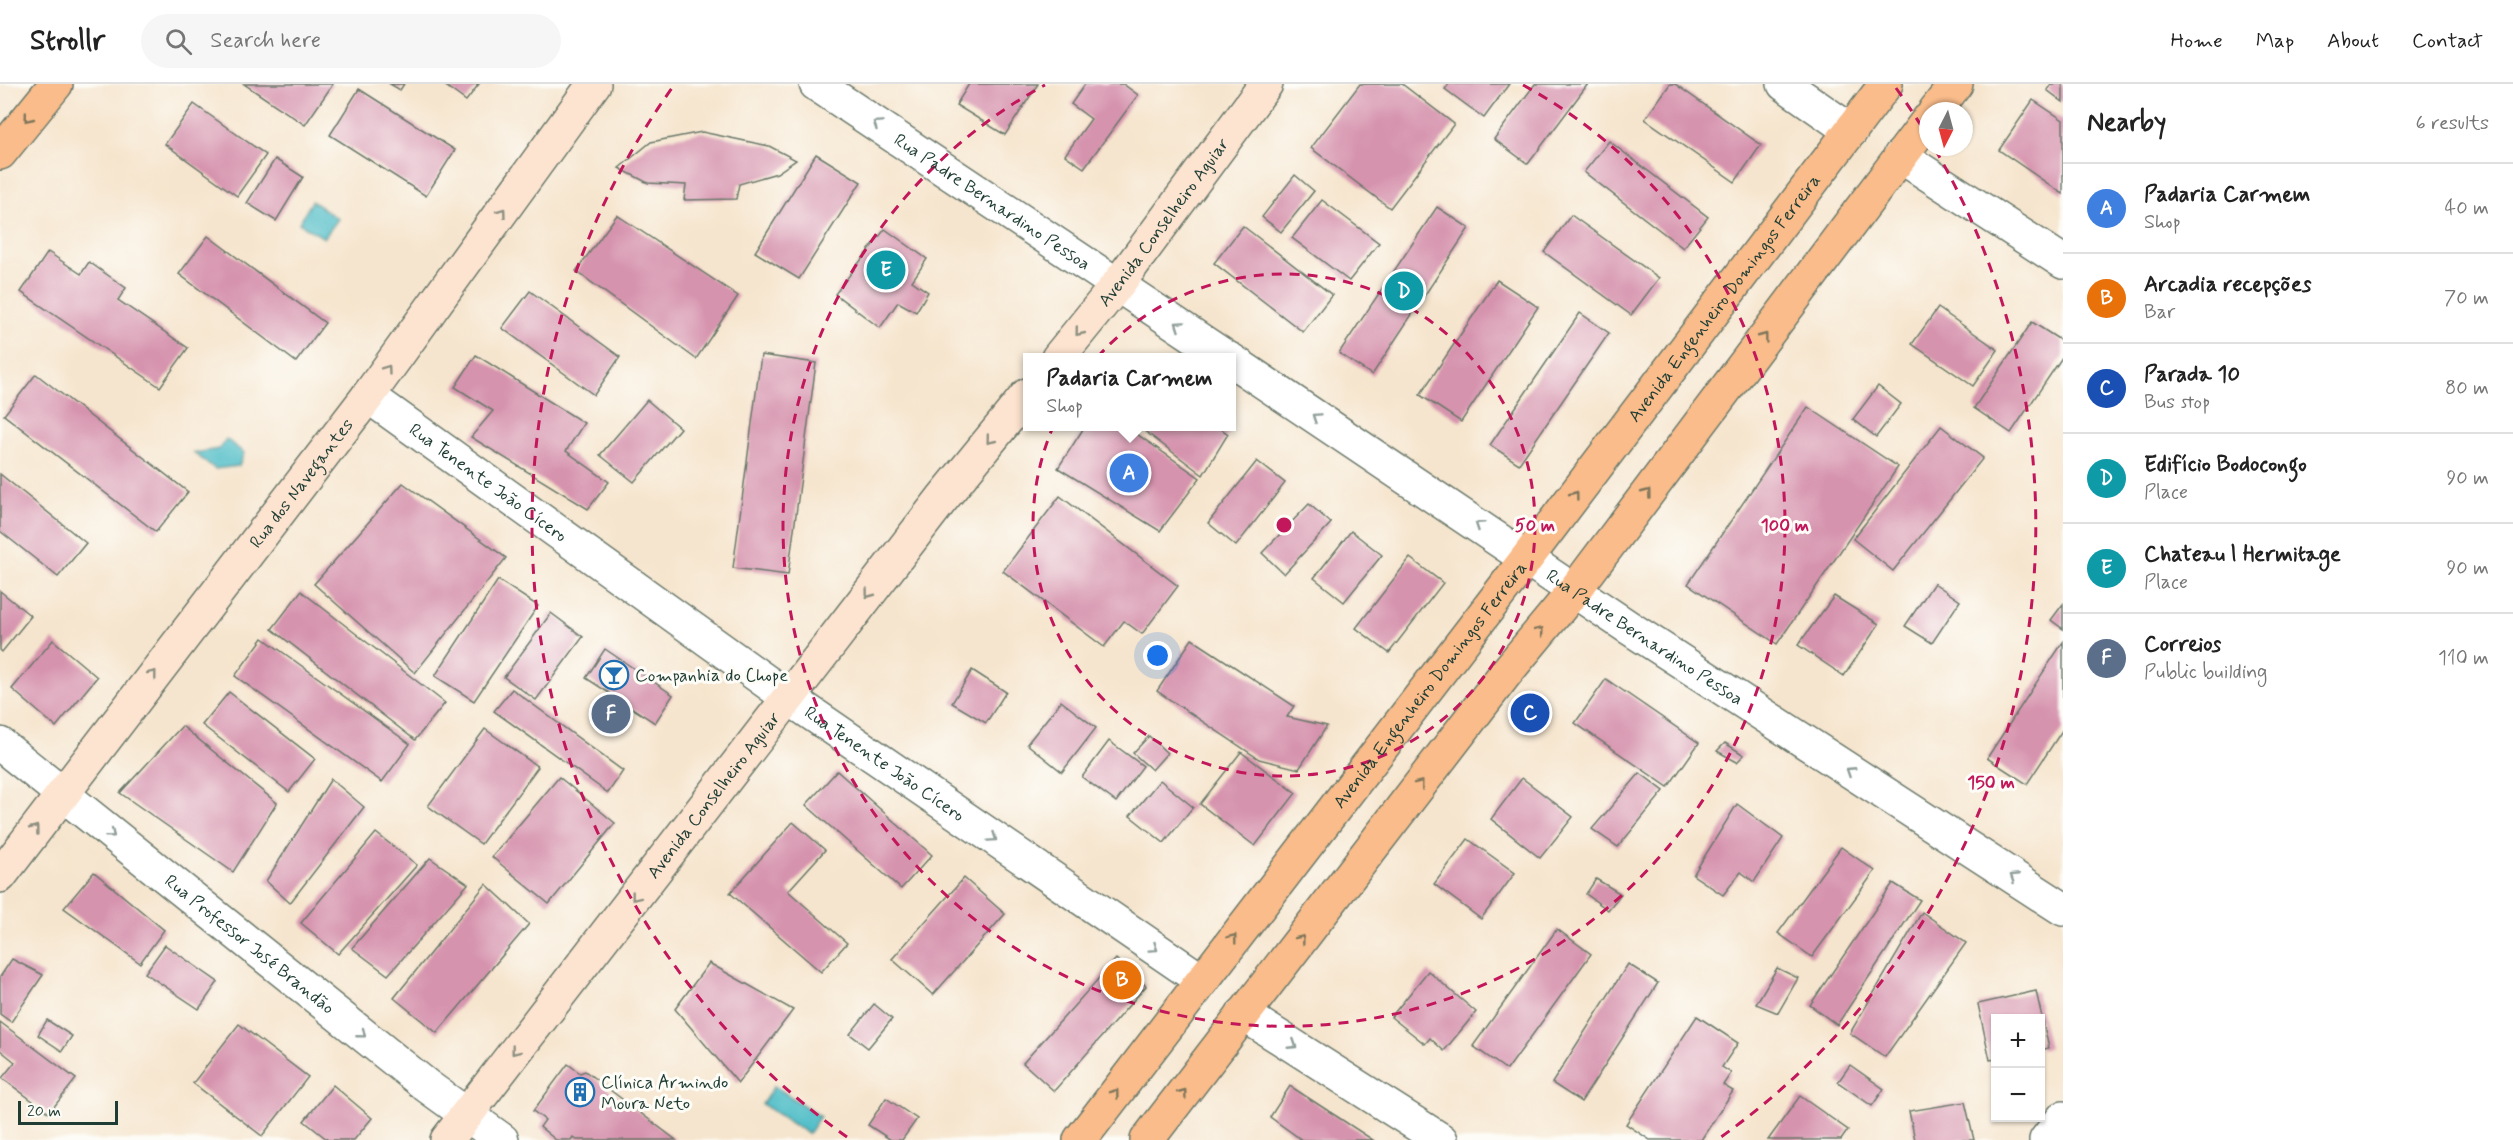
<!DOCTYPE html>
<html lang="en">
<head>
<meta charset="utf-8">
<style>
	:root { --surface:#fff; --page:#f6f6f6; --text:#222; --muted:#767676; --line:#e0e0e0; --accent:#d93025 }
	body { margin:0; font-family:Mynerve,sans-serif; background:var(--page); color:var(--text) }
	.controls { position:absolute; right:18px; bottom:18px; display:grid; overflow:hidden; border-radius:0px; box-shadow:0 2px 4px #0004 }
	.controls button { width:54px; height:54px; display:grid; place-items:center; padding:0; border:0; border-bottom:2px solid var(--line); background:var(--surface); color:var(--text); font:30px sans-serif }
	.compass { position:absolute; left:1919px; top:18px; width:54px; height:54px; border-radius:50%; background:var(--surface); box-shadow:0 2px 4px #0004; rotate:186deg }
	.scale { position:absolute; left:18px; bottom:15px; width:100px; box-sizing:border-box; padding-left:6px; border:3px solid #1f3d34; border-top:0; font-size:16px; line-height:21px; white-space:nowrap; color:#1f3d34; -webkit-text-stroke:4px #fdfcf7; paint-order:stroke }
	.you { position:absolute; left:1158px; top:572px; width:21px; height:21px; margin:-15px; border:4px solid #fff; border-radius:50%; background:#1a73e8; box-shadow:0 0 0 9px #1a73e833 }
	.badge { display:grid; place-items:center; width:39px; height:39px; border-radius:50%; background:var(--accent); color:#fff; font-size:20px; font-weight:700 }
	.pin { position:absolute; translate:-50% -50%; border:3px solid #fff; box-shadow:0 2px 6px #0006 }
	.popup { position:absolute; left:1023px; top:269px; width:213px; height:78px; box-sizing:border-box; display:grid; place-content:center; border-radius:0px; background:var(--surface); filter:drop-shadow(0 2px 4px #0005); font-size:20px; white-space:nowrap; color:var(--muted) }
	.popup b { font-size:22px; color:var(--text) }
	.popup::after { content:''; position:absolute; left:50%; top:100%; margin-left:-12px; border:12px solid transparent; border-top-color:var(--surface) }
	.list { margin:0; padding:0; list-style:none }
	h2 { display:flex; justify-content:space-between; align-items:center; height:78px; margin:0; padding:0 24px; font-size:26px }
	h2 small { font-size:20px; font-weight:400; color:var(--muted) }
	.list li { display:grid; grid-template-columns:39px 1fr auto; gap:18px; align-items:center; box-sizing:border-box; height:90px; padding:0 24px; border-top:2px solid var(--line) }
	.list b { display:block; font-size:22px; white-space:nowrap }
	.list p { margin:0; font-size:20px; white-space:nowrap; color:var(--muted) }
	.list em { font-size:20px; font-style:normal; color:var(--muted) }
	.icon { flex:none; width:33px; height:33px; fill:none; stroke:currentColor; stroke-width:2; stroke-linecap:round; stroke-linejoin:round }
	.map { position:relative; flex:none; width:2063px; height:1056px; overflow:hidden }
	header { display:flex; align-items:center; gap:36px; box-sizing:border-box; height:84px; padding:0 30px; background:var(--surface); border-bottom:2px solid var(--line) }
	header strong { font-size:28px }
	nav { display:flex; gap:33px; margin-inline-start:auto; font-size:21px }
	.search { width:420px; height:54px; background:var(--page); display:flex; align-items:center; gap:15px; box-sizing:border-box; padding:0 21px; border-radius:33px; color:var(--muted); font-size:22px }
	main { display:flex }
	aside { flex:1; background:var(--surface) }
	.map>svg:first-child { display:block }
	.water { fill:#4fbdc7; stroke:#377d7e; stroke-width:1.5 }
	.building { fill:#d693ad }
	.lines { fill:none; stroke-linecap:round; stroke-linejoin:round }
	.street-casing { stroke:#6a786a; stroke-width:36 }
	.secondary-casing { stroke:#6a786a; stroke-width:36 }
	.primary-casing { stroke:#6a786a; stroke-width:36 }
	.street { stroke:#fff; stroke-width:33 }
	.secondary { stroke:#fde4d0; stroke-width:33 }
	.primary { stroke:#f9bc8a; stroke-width:33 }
	.oneway { stroke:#81765b }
	.oneway2 { stroke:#8f9e9a }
	.oneway3 { stroke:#8e9082 }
	.ring { fill:none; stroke:#c2185b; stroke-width:3; stroke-dasharray:10 8 }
	.labels { text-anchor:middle; stroke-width:6; stroke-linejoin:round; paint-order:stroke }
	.street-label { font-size:18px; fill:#1f3d34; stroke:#fdfcf7 }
	.poi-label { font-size:18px; fill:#1f3d34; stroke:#fdfcf7; text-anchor:start }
	.centre { fill:#c2185b; stroke:#fdfcf7; stroke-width:3 }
	.ring-label { font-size:18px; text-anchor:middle; font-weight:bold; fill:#c2185b; stroke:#fdfcf7; stroke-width:6; stroke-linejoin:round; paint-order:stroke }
</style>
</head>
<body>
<header>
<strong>Strollr</strong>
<div class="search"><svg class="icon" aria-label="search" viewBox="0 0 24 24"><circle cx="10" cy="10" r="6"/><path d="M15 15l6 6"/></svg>Search here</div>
<nav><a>Home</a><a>Map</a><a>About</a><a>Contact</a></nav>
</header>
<main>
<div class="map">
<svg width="2063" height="1056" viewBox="0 0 2063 1056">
	<rect width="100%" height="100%" fill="#fdfcf7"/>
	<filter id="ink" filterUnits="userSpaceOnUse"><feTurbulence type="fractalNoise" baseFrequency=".0167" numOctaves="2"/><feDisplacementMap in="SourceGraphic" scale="12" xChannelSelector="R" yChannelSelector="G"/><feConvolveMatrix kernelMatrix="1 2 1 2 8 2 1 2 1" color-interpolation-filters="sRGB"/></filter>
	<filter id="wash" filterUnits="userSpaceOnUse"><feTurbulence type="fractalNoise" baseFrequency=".008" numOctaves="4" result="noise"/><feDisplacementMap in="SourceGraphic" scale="24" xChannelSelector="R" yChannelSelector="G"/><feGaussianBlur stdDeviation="1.35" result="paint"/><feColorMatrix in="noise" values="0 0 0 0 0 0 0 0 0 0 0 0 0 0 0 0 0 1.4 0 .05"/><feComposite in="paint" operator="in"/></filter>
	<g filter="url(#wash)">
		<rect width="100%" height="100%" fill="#f6e5ce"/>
		<g class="water">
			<path d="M312,117L338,135L324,154L299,139Z"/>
			<path d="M226,355L244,369L239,382L215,385L194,369L219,365Z"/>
			<path d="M774,1002L820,1032L808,1050L762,1020Z"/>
		</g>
		<g id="blocks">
			<g class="building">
				<path d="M244,0H333L305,41Z"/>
				<path d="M390,0H404L400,6Z"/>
				<path d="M443,0H479L466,17Z"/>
				<path d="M969,0H1038L1005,51L956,21Z"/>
				<path d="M1085,0H1123L1138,11L1084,84L1065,71L1091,35L1071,20Z"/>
				<path d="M1360,0H1402L1454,40L1390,124L1311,64Z"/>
				<path d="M1449,0H1509L1484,34L1445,5Z"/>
				<path d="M1535,0H1588L1528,80L1494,55Z"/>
				<path d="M1670,0H1675L1761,61L1735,98L1645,35Z"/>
				<path d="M2051,0H2063V18L2047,6Z"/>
				<path d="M359,5L455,66L426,112L330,51Z"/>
				<path d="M2033,16L2063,36V110L1999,66Z"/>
				<path d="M194,20L266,71L237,112L165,60Z"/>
				<path d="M702,48L769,62L796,76L777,89L739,100L736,115L684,116L686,101L648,99L619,84L651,58Z"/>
				<path d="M1609,57L1708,133L1683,164L1584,88Z"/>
				<path d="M816,70L861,98L799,195L755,168Z"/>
				<path d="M275,75L303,93L276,137L247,119Z"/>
				<path d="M1295,91L1314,107L1281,148L1262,133Z"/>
				<path d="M1322,116L1379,159L1349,197L1292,154Z"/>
				<path d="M1437,123L1469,144L1372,291L1339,269Z"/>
				<path d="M617,131L738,212L696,275L576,187Z"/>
				<path d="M1571,131L1659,194L1631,231L1544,168Z"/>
				<path d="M1243,142L1332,211L1303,248L1214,179Z"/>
				<path d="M885,145L927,175L912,197L928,208L916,228L898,218L880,244L835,210Z"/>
				<path d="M208,152L325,239L296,278L179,190Z"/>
				<path d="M48,168L81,190L89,178L126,204L118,216L188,264L160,303L21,208Z"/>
				<path d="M1497,196L1538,223L1461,338L1420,311Z"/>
				<path d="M530,207L620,273L594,311L502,244Z"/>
				<path d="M1938,224L1998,266L1973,302L1912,260Z"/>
				<path d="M1580,229L1609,249L1519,380L1490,361Z"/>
				<path d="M2032,238L2063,258V272L2011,349L1974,324Z"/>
				<path d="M476,271L584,339L566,367L609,398L588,425L471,353L493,327L455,303Z"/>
				<path d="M761,271L816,279L788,491L733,484Z"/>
				<path d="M36,290L188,408L156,448L4,331Z"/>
				<path d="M1878,302L1901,320L1876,353L1853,335Z"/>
				<path d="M647,316L680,344L634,398L600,371Z"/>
				<path d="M1808,323L1898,383L1777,560L1688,500Z"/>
				<path d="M1085,342H1125L1200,394L1160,447L1058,384Z"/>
				<path d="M1138,342H1217L1228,350L1203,391Z"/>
				<path d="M1941,342L1983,374L1893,487L1853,455Z"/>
				<path d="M1257,377L1285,399L1236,462L1208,439Z"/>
				<path d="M0,390L86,459L58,493L0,447Z"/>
				<path d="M403,399L506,474L415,589L314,500Z"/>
				<path d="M1060,412L1178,502L1142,550L1124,537L1104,563L1003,487Z"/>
				<path d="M1309,420L1331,439L1284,490L1262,469Z"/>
				<path d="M1351,447L1382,471L1344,518L1314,494Z"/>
				<path d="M1410,474L1443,499L1389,569L1356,544Z"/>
				<path d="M498,496L538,522L474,617L435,592Z"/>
				<path d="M1934,499L1960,517L1932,559L1905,542Z"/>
				<path d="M0,507L31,532L2,568L0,566Z"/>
				<path d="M301,507L445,619L415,656L272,545Z"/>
				<path d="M1834,512L1879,540L1844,592L1798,561Z"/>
				<path d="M2063,520V545L2051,536Z"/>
				<path d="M551,529L583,553L536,616L504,593Z"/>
				<path d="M263,554L410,660L382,698L235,592Z"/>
				<path d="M1192,555L1294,622L1287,633L1327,642L1299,685L1259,675L1157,607Z"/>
				<path d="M53,556L97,593L56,643L12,605Z"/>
				<path d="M2063,558V645L2027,700L1987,674Z"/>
				<path d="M605,565L673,611L655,639L586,594Z"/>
				<path d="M972,586L1006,608L986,639L952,619Z"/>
				<path d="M1606,595L1699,659L1668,703L1575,639Z"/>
				<path d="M512,605L623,687L608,709L494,627Z"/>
				<path d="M229,608L315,675L289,708L202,641Z"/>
				<path d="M1061,617L1096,644L1062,688L1027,660Z"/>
				<path d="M182,642L277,719L233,788L120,709Z"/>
				<path d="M485,645L538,683L481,760L428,722Z"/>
				<path d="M1149,652L1167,669L1152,686L1133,669Z"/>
				<path d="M1109,657L1143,682L1116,718L1082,693Z"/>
				<path d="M1725,659L1744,671L1737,678L1717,667Z"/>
				<path d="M1241,668L1296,709L1255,762L1200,720Z"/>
				<path d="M837,687L932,771L901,805L806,721Z"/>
				<path d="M1640,689L1664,707L1618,763L1592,745Z"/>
				<path d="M559,693L615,739L549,820L492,773Z"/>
				<path d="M1522,694L1573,733L1540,774L1491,735Z"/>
				<path d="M331,695L364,723L290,819L266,797Z"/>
				<path d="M1160,696L1193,723L1164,759L1130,732Z"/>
				<path d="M1737,720L1783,754L1754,798L1741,788L1723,811L1693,791Z"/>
				<path d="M793,738L825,766L788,807L847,859L821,888L730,809Z"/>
				<path d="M376,749L417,781L338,870L301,839Z"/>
				<path d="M1468,755L1515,789L1481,835L1434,800Z"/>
				<path d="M1841,763L1875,787L1812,873L1778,849Z"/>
				<path d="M430,774L468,800L388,891L352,864Z"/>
				<path d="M94,788L164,846L140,879L64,824Z"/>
				<path d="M964,794L1005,830L933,911L892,875Z"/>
				<path d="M1596,795L1621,810L1608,826L1586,810Z"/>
				<path d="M1893,799L1920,816L1837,941L1810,921Z"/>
				<path d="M486,800L529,840L437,949L394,914Z"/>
				<path d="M1922,828L1966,859L1885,973L1850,949Z"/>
				<path d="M1557,845L1591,870L1507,986L1473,962Z"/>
				<path d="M165,861L218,898L199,925L145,889Z"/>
				<path d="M12,875L43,891L11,938L0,930V893Z"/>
				<path d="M1116,875L1146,902L1054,1007L1023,979Z"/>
				<path d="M709,879L793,926L738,999L675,925Z"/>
				<path d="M1628,880L1658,899L1581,1018L1552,999Z"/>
				<path d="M1777,884L1798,894L1778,929L1756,920Z"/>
				<path d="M1428,887L1476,928L1444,967L1430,954L1425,960L1391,933Z"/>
				<path d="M2036,907L2049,964L2040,966V934H1996V975L1990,976L1978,920Z"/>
				<path d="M874,920L892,935L868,964L850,950Z"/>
				<path d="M1697,932L1738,959L1722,983L1731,989L1723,1001L1733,1007L1701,1056H1650L1626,1040Z"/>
				<path d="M47,936L72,952L62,967L38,951Z"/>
				<path d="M0,938L76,995L49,1029L2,994L15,978L0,966Z"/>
				<path d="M239,940L308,993L262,1052L193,999Z"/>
				<path d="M568,980L580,989L585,987L676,1056H577L573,1053L571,1056H556L540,1043L545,1036L533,1027Z"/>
				<path d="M1850,981L1884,1005L1872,1022L1838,998Z"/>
				<path d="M333,1001L372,1034L354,1056H328L304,1037Z"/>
				<path d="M1290,1002L1373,1056H1302L1270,1033Z"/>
				<path d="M1800,1012L1848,1046L1841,1056H1768Z"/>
				<path d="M886,1014L917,1035L902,1056H891L868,1041Z"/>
				<path d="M1965,1018L1974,1056H1915L1909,1027Z"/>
			</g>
		</g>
	</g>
	<g filter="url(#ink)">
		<use href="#blocks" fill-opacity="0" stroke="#6a786a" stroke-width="1.5"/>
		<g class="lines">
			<g class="street-casing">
				<g id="street">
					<path id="s1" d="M816,0L1227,274"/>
					<path d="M1784,0L1851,47"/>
					<path d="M1900,72L2063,178"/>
					<path id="s2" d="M1231,276L1628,543L2063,825"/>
					<path id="s3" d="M368,312L789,614L1201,896"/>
					<path id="s4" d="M0,660L427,1002L502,1056"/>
					<path d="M1243,930L1441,1056"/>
					<path d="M2046,1056L2063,1034"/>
				</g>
			</g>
			<g class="secondary-casing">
				<g id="secondary">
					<path id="s5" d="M1058,274L1118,200L1266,0"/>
					<path id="s6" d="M0,792L368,312L594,0"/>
					<path id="s7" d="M447,1056L942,415L1027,311"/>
				</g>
			</g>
			<g class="primary-casing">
				<g id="primary">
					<path d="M1935,27L1956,0"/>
					<path d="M0,69L56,0"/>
					<path id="s8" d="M1080,1056L1527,474L1886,0"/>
					<path d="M1147,1056L1505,590L1574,507L1928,36"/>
				</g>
			</g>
			<use href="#street" class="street"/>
			<use href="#secondary" class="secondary"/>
			<use href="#primary" class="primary"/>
		</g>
		<defs><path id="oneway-chevron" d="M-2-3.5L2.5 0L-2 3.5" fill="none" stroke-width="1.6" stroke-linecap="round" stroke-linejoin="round" transform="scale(1.5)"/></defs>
		<g class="oneway">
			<use href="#oneway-chevron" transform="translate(28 34) rotate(129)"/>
			<use href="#oneway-chevron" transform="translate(1764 253) rotate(-53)"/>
			<use href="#oneway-chevron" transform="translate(1647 409) rotate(-53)"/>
			<use href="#oneway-chevron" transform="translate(1575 411) rotate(-53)"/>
			<use href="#oneway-chevron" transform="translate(1540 547) rotate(-50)"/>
			<use href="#oneway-chevron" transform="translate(1420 700) rotate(-52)"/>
			<use href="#oneway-chevron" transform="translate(1233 854) rotate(-52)"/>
			<use href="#oneway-chevron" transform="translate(1301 855) rotate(-52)"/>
			<use href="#oneway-chevron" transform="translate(1115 1009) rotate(-53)"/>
			<use href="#oneway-chevron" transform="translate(1183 1009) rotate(-53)"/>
		</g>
		<g class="oneway2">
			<use href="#oneway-chevron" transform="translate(877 40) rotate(-146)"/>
			<use href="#oneway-chevron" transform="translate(1179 241) rotate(-146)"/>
			<use href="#oneway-chevron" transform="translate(1316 333) rotate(-146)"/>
			<use href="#oneway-chevron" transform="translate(1479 441) rotate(-146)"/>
			<use href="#oneway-chevron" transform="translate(1850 687) rotate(-147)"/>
			<use href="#oneway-chevron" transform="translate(111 750) rotate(39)"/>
			<use href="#oneway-chevron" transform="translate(993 754) rotate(34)"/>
			<use href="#oneway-chevron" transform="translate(2014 793) rotate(-147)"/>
			<use href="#oneway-chevron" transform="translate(1154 864) rotate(34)"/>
			<use href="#oneway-chevron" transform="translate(362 950) rotate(39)"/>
			<use href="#oneway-chevron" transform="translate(1293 961) rotate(33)"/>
		</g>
		<g class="oneway3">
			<use href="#oneway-chevron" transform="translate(502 128) rotate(-54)"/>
			<use href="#oneway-chevron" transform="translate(1079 248) rotate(129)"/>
			<use href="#oneway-chevron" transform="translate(387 285) rotate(-54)"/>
			<use href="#oneway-chevron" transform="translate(990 356) rotate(129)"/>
			<use href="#oneway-chevron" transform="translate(869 510) rotate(127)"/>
			<use href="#oneway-chevron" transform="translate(153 590) rotate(-52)"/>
			<use href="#oneway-chevron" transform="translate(35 745) rotate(-53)"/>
			<use href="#oneway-chevron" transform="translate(635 813) rotate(128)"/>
			<use href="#oneway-chevron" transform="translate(515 967) rotate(128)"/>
		</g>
	</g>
	<g class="ring">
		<circle cx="1284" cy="441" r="251"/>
		<path d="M1523 1A501 501 0 1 1 1045 1"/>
		<path d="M847 1053A752 752 0 0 1 672 4M1896 4A752 752 0 0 1 1925 48M1935 65A752 752 0 0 1 1721 1053"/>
	</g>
	<defs>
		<g id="bar-ring" transform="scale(1.5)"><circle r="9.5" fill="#fdfcf7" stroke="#1f6fb2" stroke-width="1.5"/><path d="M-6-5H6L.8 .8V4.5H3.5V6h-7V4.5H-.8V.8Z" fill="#1f6fb2"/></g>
		<g id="building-ring" transform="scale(1.5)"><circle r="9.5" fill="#fdfcf7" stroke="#1f6fb2" stroke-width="1.5"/><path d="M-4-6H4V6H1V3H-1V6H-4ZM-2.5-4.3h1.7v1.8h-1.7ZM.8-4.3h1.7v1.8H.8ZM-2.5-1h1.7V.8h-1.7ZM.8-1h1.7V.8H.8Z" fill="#1f6fb2"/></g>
	</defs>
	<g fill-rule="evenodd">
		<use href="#bar-ring" x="614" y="591"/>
		<use href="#building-ring" x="580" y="1008"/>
	</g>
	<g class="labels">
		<g class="street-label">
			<text dy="6" stroke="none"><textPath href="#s1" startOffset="212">Rua Padre Bernardino Pessoa</textPath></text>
			<text dy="6" stroke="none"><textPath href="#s5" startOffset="172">Avenida Conselheiro Aguiar</textPath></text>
			<text dy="6" stroke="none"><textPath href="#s8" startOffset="1060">Avenida Engenheiro Domingos Ferreira</textPath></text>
			<text dy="6" stroke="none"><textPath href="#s6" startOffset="495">Rua dos Navegantes</textPath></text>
			<text dy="6" stroke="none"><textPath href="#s3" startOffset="148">Rua Tenente João Cícero</textPath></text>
			<text dy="6" stroke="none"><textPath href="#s2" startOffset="498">Rua Padre Bernardino Pessoa</textPath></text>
			<text dy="6" stroke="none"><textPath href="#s8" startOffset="574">Avenida Engenheiro Domingos Ferreira</textPath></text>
			<text dy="6" stroke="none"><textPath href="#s3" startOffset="634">Rua Tenente João Cícero</textPath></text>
			<text dy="6" stroke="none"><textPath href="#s7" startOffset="436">Avenida Conselheiro Aguiar</textPath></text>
			<text dy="6" stroke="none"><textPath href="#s4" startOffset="320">Rua Professor José Brandão</textPath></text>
		</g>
		<g class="poi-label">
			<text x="635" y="597">Companhia do Chope</text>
			<text x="601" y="1004">Clínica Armindo<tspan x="601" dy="21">Moura Neto</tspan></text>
		</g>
	</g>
	<circle cx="1284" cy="441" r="9" class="centre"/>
	<g class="ring-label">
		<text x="1535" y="447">50 m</text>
		<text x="1785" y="447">100 m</text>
		<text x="1991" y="704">150 m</text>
	</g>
</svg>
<div class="controls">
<button>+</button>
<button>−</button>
</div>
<svg class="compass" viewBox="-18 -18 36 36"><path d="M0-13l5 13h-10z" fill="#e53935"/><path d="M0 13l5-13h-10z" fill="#767676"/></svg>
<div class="scale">20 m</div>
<div class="you"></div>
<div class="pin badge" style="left:1129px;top:389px;background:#3f7fe0">A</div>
<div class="popup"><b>Padaria Carmem</b>Shop</div>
<div class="pin badge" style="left:1122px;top:896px;background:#e8710a">B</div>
<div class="pin badge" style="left:1530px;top:629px;background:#1a4fb4">C</div>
<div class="pin badge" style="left:1404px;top:207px;background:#0f9aa8">D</div>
<div class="pin badge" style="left:886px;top:186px;background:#0f9aa8">E</div>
<div class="pin badge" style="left:611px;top:630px;background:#5c6f8a">F</div>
</div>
<aside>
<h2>Nearby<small>6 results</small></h2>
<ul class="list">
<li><span class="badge" style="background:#3f7fe0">A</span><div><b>Padaria Carmem</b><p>Shop</p></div><em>40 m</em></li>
<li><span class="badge" style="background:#e8710a">B</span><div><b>Arcadia recepções</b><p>Bar</p></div><em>70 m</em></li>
<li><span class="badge" style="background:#1a4fb4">C</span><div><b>Parada 10</b><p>Bus stop</p></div><em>80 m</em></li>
<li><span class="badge" style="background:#0f9aa8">D</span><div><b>Edifício Bodocongo</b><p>Place</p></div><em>90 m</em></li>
<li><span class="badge" style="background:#0f9aa8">E</span><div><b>Chateau l Hermitage</b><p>Place</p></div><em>90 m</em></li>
<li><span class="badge" style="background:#5c6f8a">F</span><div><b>Correios</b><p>Public building</p></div><em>110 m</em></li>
</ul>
</aside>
</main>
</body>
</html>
